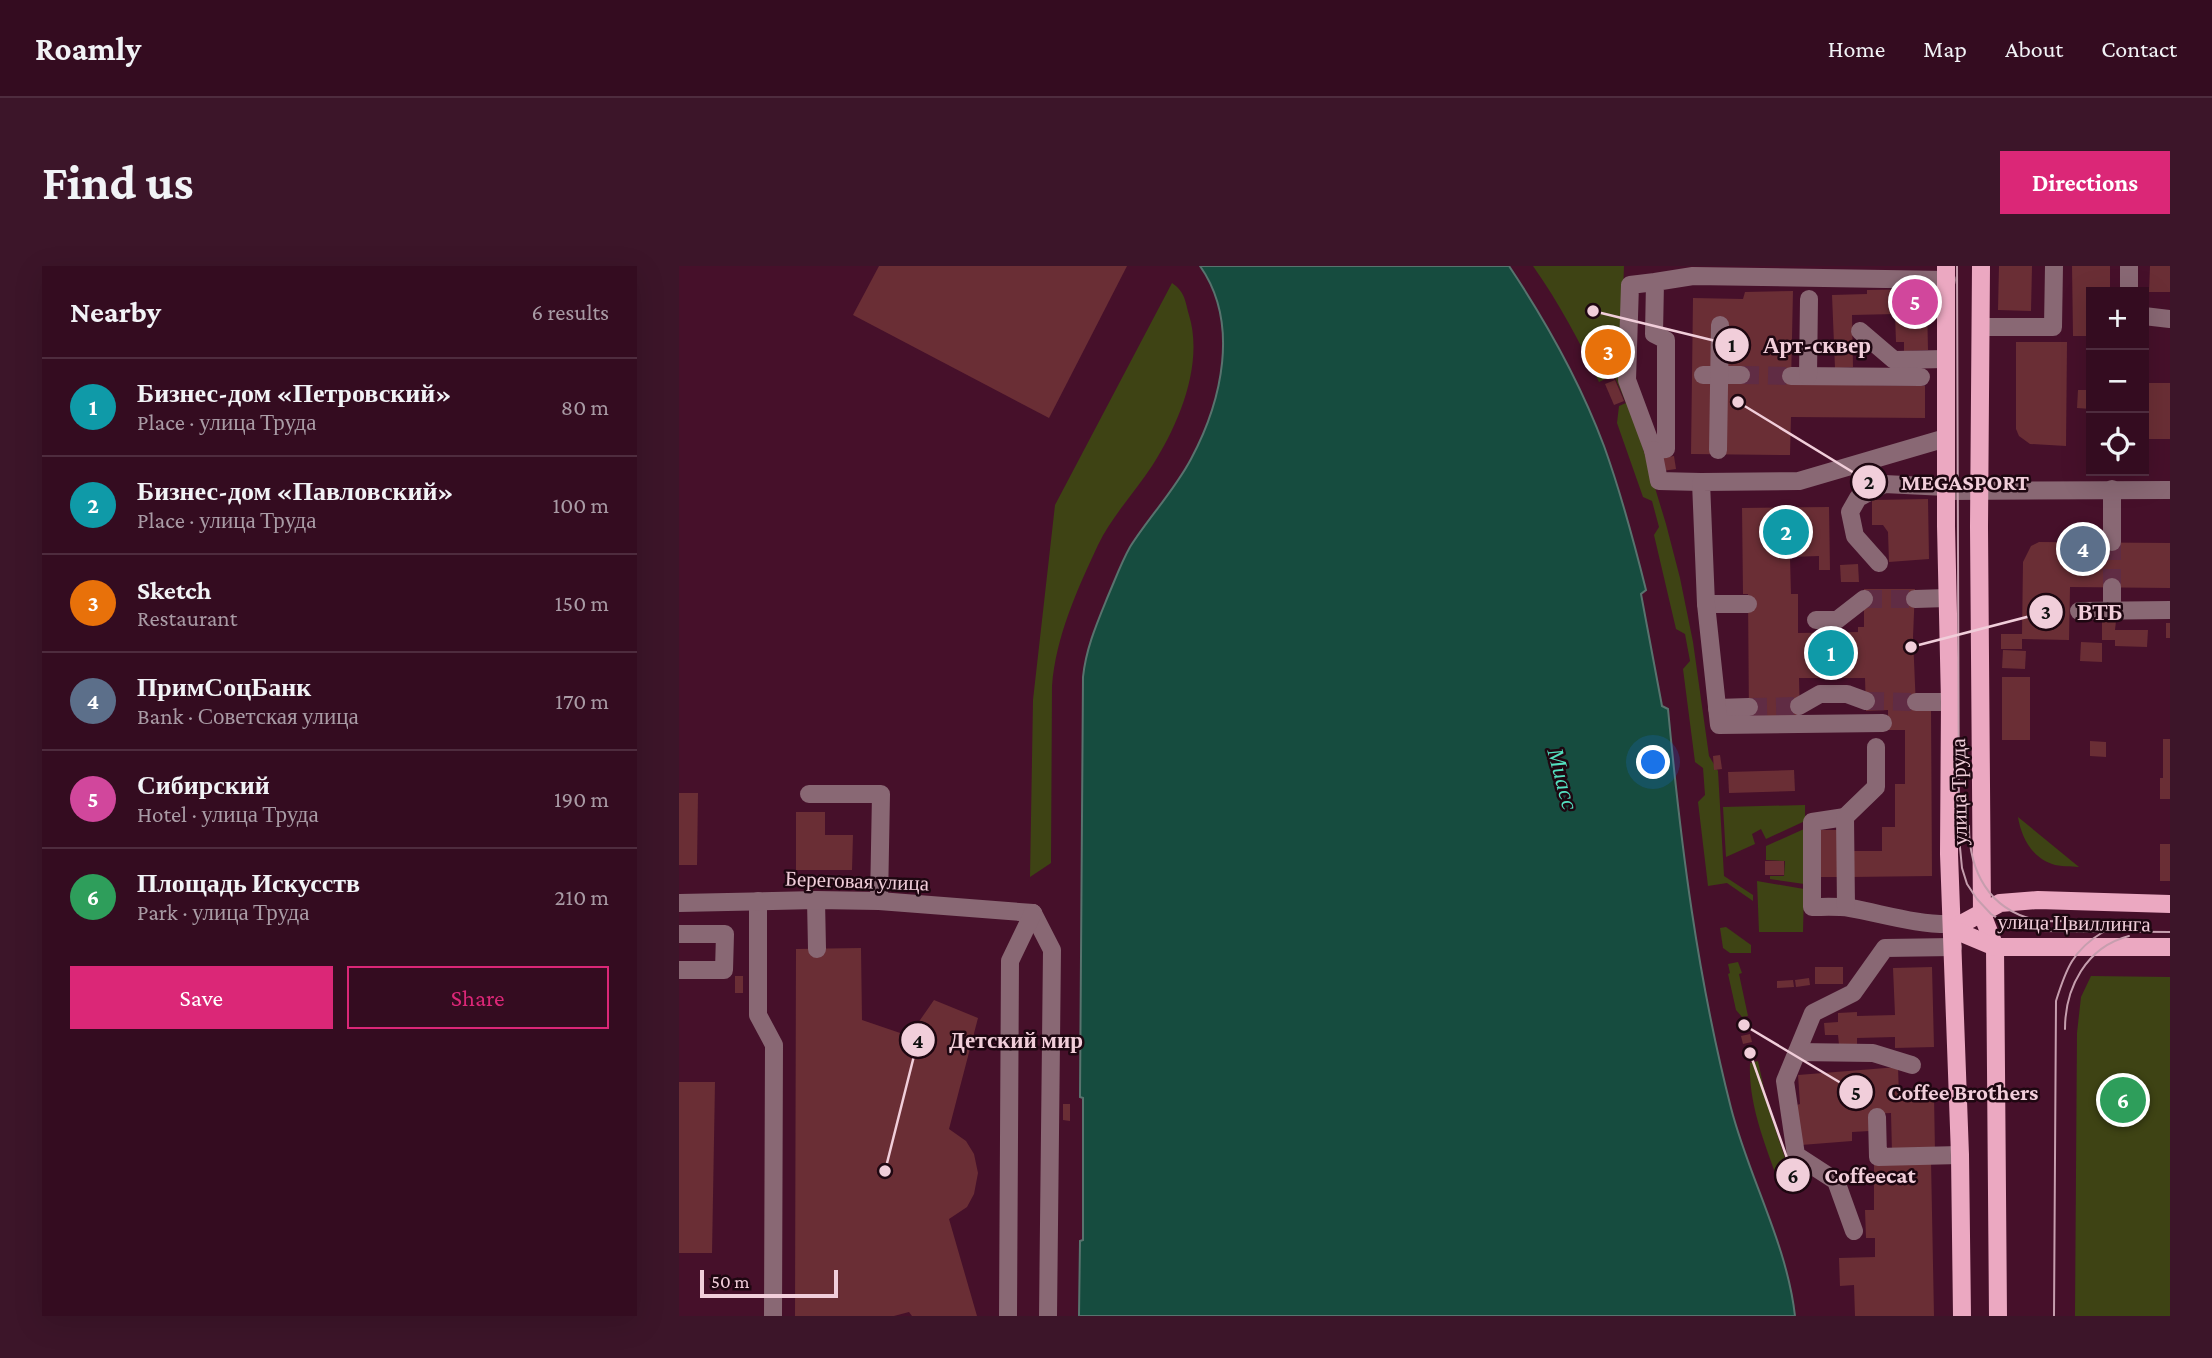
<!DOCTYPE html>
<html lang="en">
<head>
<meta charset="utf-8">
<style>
	:root { --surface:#340c20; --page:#3c1529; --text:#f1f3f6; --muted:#a99ba5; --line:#4e2c3e; --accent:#db2777 }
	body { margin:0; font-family:"Crimson Pro",serif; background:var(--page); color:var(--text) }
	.controls { position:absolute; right:21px; top:21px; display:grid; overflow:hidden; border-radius:0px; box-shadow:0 7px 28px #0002 }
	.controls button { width:63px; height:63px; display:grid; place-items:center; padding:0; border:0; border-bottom:2px solid var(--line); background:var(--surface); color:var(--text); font:35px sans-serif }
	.scale { position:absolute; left:21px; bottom:18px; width:138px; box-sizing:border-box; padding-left:7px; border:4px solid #f1ceda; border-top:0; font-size:19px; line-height:24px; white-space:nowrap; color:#f1ceda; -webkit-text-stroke:5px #1e0711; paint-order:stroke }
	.you { position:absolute; left:975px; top:497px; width:24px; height:24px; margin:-18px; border:5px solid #fff; border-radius:50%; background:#1a73e8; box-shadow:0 0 0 10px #1a73e833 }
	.badge { display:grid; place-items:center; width:46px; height:46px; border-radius:50%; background:var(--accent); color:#fff; font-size:23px; font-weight:700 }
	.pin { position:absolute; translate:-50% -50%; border:4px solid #fff; box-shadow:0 2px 7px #0006 }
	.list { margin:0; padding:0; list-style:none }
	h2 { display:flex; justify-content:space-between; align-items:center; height:91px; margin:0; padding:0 28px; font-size:30px }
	h2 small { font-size:23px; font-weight:400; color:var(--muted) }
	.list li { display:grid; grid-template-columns:46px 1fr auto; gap:21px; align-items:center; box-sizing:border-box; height:98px; padding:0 28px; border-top:2px solid var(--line) }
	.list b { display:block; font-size:26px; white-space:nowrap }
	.list p { margin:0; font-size:23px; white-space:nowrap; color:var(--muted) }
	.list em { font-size:23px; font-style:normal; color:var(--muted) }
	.actions { display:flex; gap:14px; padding:21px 28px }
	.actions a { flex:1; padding:16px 0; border:2px solid var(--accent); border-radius:0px; text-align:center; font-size:24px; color:var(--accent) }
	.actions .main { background:var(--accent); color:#fff }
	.icon { flex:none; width:38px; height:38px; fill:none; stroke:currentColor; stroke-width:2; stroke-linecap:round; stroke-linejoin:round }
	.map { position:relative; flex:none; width:1491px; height:1050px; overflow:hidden; border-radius:0px }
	header { display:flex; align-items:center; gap:42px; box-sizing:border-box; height:98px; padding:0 35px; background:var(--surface); border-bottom:2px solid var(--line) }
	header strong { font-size:33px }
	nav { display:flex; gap:38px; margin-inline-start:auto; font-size:24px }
	.intro { display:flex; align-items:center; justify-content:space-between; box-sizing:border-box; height:168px; padding:0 42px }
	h1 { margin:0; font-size:49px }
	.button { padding:18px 32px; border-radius:0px; background:var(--accent); color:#fff; font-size:24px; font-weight:700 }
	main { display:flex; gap:42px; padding:0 42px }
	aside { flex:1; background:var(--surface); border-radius:0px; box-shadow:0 7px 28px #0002 }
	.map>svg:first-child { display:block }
	.green { fill:#3e4314 }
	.water { fill:#164c3f; stroke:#58736e; stroke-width:2 }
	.building { fill:#6a2e35 }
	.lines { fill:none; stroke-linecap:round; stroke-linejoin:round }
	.minor-tunnel { stroke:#602c44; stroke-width:18; stroke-dasharray:18 9; stroke-linecap:butt }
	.minor { stroke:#896874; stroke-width:18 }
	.major { stroke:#eba8c1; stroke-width:18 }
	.tram { stroke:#c69eae; stroke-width:2 }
	.labels { text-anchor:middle; stroke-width:5; stroke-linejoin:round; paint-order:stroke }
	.street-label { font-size:21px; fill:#f1ceda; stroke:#1e0711 }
	.water-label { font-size:23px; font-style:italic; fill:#54e1c0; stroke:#1e0711 }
	.leader { fill:none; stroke:#f1ceda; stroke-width:2.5 }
	.callout-dot { fill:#f1ceda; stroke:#1e0711; stroke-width:2.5 }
	.mark-label { font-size:21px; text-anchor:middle; font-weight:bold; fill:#111 }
	.callout-label { font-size:23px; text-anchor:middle; font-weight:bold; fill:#f1ceda; stroke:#1e0711; stroke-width:5; stroke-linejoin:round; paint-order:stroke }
</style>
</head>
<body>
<header>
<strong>Roamly</strong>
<nav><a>Home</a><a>Map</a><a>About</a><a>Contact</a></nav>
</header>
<div class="intro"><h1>Find us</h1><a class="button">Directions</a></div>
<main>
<aside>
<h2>Nearby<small>6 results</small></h2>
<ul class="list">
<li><span class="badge" style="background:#0f9aa8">1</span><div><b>Бизнес-дом «Петровский»</b><p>Place · улица Труда</p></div><em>80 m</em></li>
<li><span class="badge" style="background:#0f9aa8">2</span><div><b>Бизнес-дом «Павловский»</b><p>Place · улица Труда</p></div><em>100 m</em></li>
<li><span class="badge" style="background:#e8710a">3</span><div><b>Sketch</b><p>Restaurant</p></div><em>150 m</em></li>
<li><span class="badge" style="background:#5c6f8a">4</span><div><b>ПримСоцБанк</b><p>Bank · Советская улица</p></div><em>170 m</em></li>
<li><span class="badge" style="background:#d1479c">5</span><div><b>Сибирский</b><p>Hotel · улица Труда</p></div><em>190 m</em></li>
<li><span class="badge" style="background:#2e9e5b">6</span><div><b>Площадь Искусств</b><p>Park · улица Труда</p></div><em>210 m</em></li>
</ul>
<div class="actions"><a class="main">Save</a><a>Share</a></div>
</aside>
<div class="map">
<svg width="1491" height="1050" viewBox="0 0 1491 1050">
	<rect width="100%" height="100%" fill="#46102a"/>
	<g class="green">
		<path d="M854,0H945L941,107L987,258L1001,312L1014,376L1030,490L1039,505L1045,610L1074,629V635L1048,617L1029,620L1019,536L1026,529L1024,502L1016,496L1004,403L1011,395L1006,368L997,363L975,269L980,261L973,235L964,231L938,157L940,140L947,137L935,109L920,116C901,76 880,37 854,0Z"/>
		<path d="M493,17C506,26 506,34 510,49C525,98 500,158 473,200C456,226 433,250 419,279C398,324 377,370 373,420L372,597L351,611L354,434L376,239Z"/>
		<path d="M1126,539V555L1087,573L1082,563L1073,568L1076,578L1047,591L1044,541Z"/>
		<path d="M1339,551L1400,601C1392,600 1381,601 1373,598C1352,591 1342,570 1339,551Z"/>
		<path d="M1125,563V618L1091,613V610H1105L1106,595L1087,594V580Z"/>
		<path d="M1078,615L1125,623L1124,666H1080Z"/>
		<path d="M1047,661L1072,679V687H1051L1044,682L1041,662Z"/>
		<path d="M1059,696L1063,707L1060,708L1069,750L1063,751L1057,744L1049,708L1051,707L1049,698Z"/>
		<path d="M1412,710L1491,711V1050H1396L1398,767L1402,731Z"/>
		<path d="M1079,795L1089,841L1117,925L1102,923C1088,883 1069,840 1071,797Z"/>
	</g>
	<path class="water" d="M521,0H830C868,57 901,116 925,180C942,227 955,276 967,324L962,328L983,440L989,443C1002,580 1018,709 1052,842C1070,912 1108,978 1116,1050H400L401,975L404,974V832L401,831L404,411C407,382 418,357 429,330C436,314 442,297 451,281C470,251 495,225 512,193C543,135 561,57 521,0Z"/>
	<g class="building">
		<path d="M200,0H448L370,152L174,49Z"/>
		<path d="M1320,0H1353L1352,45L1319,44Z"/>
		<path d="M1393,0H1431V26H1412V70H1394Z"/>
		<path d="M1471,0H1491V26H1470Z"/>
		<path d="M1247,23L1248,31H1258V38H1248L1249,84L1225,85V76H1217L1216,48L1173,49L1174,101L1156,102L1153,29L1188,28V24Z"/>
		<path d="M1114,25L1112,118L1246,120V152L1112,151L1111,189L1012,188L1014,32L1064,33L1066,26Z"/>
		<path d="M925,76H935V99H924Z"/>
		<path d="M1337,76H1388L1387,180L1351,178L1340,170L1337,163Z"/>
		<path d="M936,114L945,135L935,139L926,118Z"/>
		<path d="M1469,117H1491V173H1470Z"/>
		<path d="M1399,124H1412V143L1398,142Z"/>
		<path d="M995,190L997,203L983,205L982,192Z"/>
		<path d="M1249,233L1250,293L1210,296L1209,266L1204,259H1193V234Z"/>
		<path d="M1150,241L1151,304H1140V290L1111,291L1112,328H1119V367L1179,366V361H1185V323H1236L1234,371L1237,442L1252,441L1253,610L1172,611V585H1203V561H1216V518H1226V464H1209V444L1187,445L1186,412H1120L1121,453L1070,454L1069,328H1064L1063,242Z"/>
		<path d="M1360,276L1491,277V322L1391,321L1390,374L1343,373V383H1322V368H1343L1344,296L1352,280Z"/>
		<path d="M1179,298L1180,316H1162L1161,299Z"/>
		<path d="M1423,355H1437L1436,364H1469L1468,381L1436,380V374H1423Z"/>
		<rect x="1487" y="357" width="4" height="15"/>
		<path d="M1402,376L1423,377V396L1401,395Z"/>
		<path d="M1324,384L1347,385L1346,403L1323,402Z"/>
		<rect x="1323" y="411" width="28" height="63"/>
		<path d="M1484,473H1491V533H1481V512H1484Z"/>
		<path d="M1411,475L1427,476V491L1411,490Z"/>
		<path d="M1041,489L1043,503L1035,504L1034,490Z"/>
		<path d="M1115,504L1116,525L1050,527L1049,506Z"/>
		<path d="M0,527H19L18,599H0Z"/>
		<path d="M117,546H146V569H174L173,604H117Z"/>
		<path d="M1138,564H1160L1161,611H1139Z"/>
		<rect x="1481" y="578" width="10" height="37"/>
		<rect x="1086" y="595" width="19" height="14"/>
		<path d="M182,682L183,754L230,770L255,734L299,752L270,863L287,875L295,888L299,907L295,928L288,941L270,953L298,1050H233L230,1046L215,1050H116L117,683Z"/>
		<rect x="1136" y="701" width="28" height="17"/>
		<path d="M1253,701L1255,781L1216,782V771L1178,772V778L1160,779L1159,769H1146L1145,757L1159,756V747L1178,746V750L1216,749L1214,702Z"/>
		<rect x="56" y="710" width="8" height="17"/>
		<path d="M1130,712L1131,719L1117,721L1116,714Z"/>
		<path d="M1114,714L1115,721L1098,722V715Z"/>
		<path d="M1068,754L1070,763L1062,765L1060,756Z"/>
		<path d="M1071,768L1073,776L1064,778L1062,770Z"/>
		<path d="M1075,782L1076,790L1068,792L1066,784Z"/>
		<path d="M1219,801L1220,830L1255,829L1256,886L1213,887L1212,847L1190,848L1191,865L1173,866V875L1122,879L1118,839L1121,838L1119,809Z"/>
		<path d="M0,816H36L33,987H0Z"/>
		<path d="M384,838H391V855L384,854Z"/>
		<path d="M1252,894L1255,1050H1176L1175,1019L1161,1020L1160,992L1196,991V972H1187L1186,944H1195V895Z"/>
	</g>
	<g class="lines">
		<g class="minor-tunnel">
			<path d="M1062,109L1112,110"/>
			<path d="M1433,276V321"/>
			<path d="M1185,333H1236"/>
			<path d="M1187,435L1237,436"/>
			<path d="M1070,441L1120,440"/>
		</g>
		<g class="minor">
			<path d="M976,16L951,19L948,114L974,184L987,183V74L975,68L976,16L1014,10L1268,14"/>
			<path d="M1450,26V0"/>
			<path d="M1465,50L1491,53"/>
			<path d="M1303,61H1374L1375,0"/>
			<path d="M1181,65L1215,94L1267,93"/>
			<path d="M1024,109H1062"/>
			<path d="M1112,110L1242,111"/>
			<path d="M1129,110L1130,33"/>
			<path d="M974,184L980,215L1022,216"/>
			<path d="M1039,184L1041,59"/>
			<path d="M1433,223V276"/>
			<path d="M1267,225L1491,224"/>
			<path d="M1200,297L1176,270L1171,246L1179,232L1205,218L1267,221"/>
			<path d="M1236,333L1268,332"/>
			<path d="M1027,338H1069"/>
			<path d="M1400,345L1491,344"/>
			<path d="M1433,345V321"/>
			<path d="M1137,354H1158L1185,333"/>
			<path d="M1237,436H1271"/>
			<path d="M1120,440L1141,428H1168L1187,435"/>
			<path d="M1038,442L1070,441"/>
			<path d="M1204,457L1040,459L1027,338L1022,216L1120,215L1267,172"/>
			<path d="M130,528H202L200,635"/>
			<path d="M1166,551L1133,556V641C1145,641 1158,640 1171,642C1205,648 1238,659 1273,658"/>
			<path d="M137,634L138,683"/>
			<path d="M79,635V749L95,779L94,1050"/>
			<path d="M0,637L137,634L200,635L354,647"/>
			<path d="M1167,641L1166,551L1197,521V481"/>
			<path d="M354,647L373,684L369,1050"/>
			<path d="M0,668H46L45,704H0"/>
			<path d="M1118,786L1194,787L1233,799"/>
			<path d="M1198,851L1199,891L1281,889"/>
			<path d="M1175,965L1157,915L1117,889L1106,815L1134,747L1174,727L1206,682L1274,681"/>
			<path d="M329,1050L331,695L354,647"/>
		</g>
		<g class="major">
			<path d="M1267,0V260L1271,436L1270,588L1281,889L1283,1050"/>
			<path d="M1302,0L1300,261L1303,648L1316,681L1319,1050"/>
			<path d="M1273,663L1321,637L1359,634L1491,638"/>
			<path d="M1273,663L1316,681H1491"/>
		</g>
		<g class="tram">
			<path d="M1278,0L1280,571L1283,602L1288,618L1298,633L1312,648L1324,656L1339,662L1360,665L1491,666"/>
			<path d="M1290,560C1290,605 1310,644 1357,654C1369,656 1383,655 1395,655"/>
			<path d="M1386,763C1386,722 1407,681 1450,670"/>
			<path d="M1375,1050L1377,735C1387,703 1394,684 1424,666"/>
		</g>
	</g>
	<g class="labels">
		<g class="street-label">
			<text transform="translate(1280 526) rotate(-91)" y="7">улица Труда</text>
			<text transform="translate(178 615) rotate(2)" y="7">Береговая улица</text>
			<text transform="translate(1395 657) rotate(1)" y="7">улица Цвиллинга</text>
		</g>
		<g class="water-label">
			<text transform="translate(884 513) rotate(75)" y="8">Миасс</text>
		</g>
	</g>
	<path class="leader" d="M914 45L1053 79M1059 136L1190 216M1232 381L1367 346M206 905L239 774M1065 759L1177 826M1071 787L1114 909"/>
	<g class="callout-dot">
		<circle cx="914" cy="45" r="7"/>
		<circle cx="1059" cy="136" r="7"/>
		<circle cx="1232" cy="381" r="7"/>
		<circle cx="206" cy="905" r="7"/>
		<circle cx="1065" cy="759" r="7"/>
		<circle cx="1071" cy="787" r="7"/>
		<circle cx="1053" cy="79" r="18"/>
		<circle cx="1190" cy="216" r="18"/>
		<circle cx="1367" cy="346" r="18"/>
		<circle cx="239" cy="774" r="18"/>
		<circle cx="1177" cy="826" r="18"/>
		<circle cx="1114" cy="909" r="18"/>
	</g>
	<g class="mark-label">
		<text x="1053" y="86">1</text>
		<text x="1190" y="223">2</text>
		<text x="1367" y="353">3</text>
		<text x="239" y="782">4</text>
		<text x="1177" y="834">5</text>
		<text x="1114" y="917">6</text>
	</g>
	<g class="callout-label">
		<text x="1138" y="87">Арт-сквер</text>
		<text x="1286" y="224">MEGASPORT</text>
		<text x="1421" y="354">ВТБ</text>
		<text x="337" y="782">Детский мир</text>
		<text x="1284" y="834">Coffee Brothers</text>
		<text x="1191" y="917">Coffeecat</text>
	</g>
</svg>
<div class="controls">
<button>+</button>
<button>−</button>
<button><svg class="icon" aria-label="locate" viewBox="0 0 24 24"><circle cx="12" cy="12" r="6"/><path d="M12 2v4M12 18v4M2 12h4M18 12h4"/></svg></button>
</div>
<div class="scale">50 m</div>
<div class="you"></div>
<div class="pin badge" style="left:1152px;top:387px;background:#0f9aa8">1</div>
<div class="pin badge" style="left:1107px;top:266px;background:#0f9aa8">2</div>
<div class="pin badge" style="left:929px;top:86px;background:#e8710a">3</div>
<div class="pin badge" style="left:1404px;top:283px;background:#5c6f8a">4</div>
<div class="pin badge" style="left:1236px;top:36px;background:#d1479c">5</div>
<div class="pin badge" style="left:1444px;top:834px;background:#2e9e5b">6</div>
</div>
</main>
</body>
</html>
